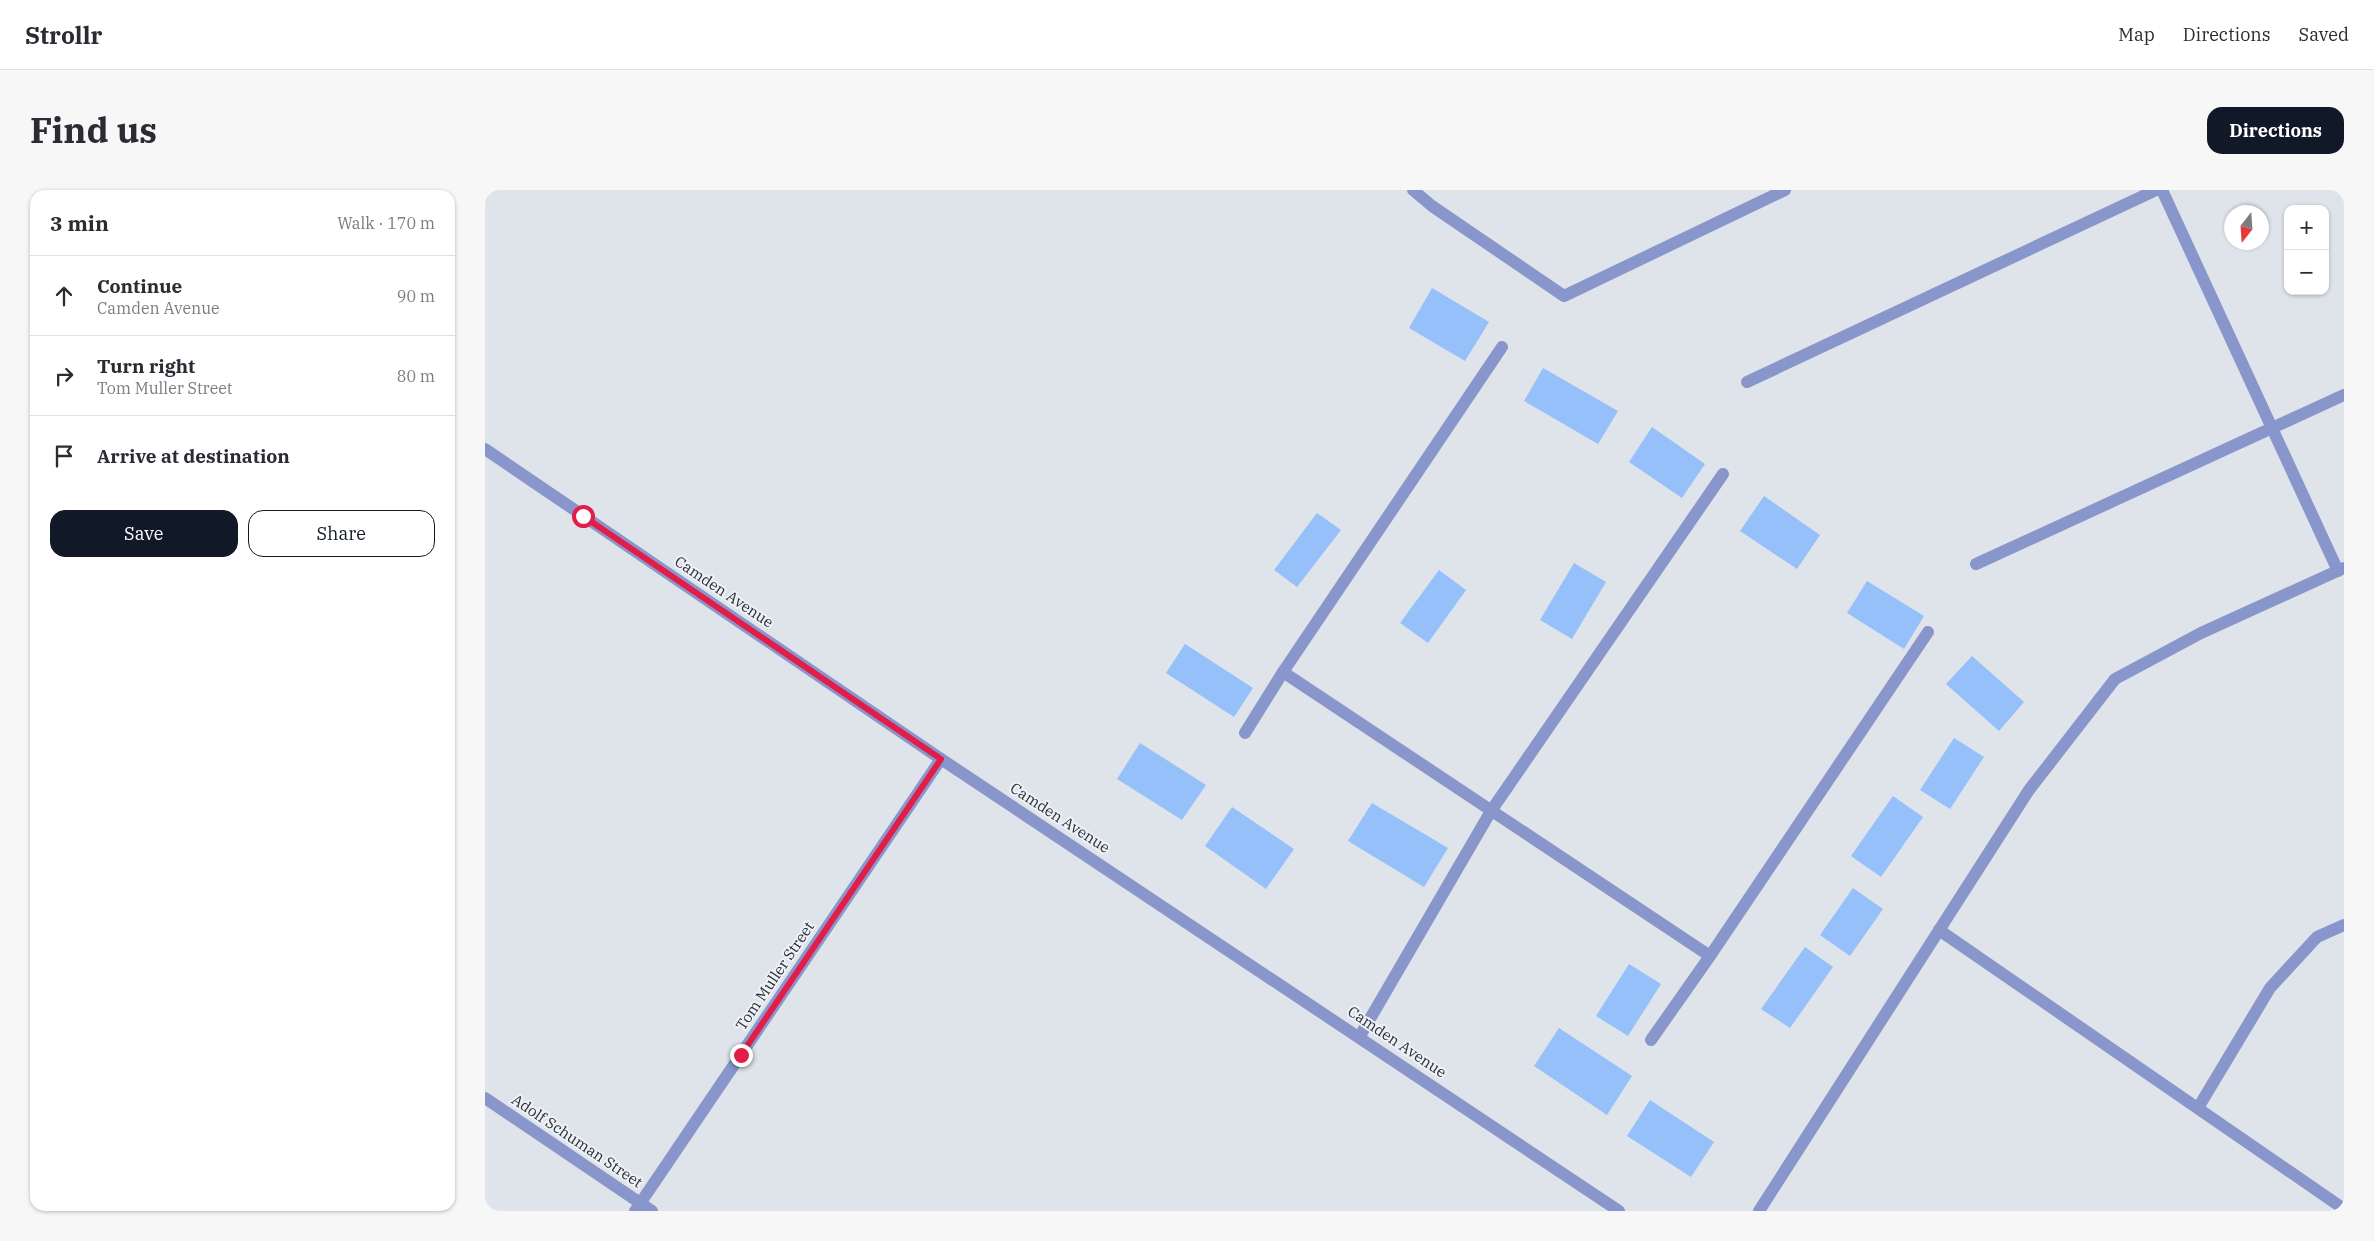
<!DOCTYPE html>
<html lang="en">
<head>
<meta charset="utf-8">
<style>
	:root { --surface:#fff; --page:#f7f7f7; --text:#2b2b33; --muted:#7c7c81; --line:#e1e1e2; --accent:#111827 }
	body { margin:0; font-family:"IBM Plex Serif",serif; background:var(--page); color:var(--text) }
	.controls { position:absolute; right:15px; top:15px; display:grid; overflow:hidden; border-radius:10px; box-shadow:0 1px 4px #0004 }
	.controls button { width:45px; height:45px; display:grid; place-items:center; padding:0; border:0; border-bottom:1px solid var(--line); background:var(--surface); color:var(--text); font:25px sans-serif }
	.compass { position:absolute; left:1739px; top:15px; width:45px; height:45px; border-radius:50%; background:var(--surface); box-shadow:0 1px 4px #0004; rotate:197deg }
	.stop { position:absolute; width:15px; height:15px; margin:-11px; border:4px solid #e11d48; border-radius:50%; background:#fff }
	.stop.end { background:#e11d48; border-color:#fff; box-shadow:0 1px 5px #0008 }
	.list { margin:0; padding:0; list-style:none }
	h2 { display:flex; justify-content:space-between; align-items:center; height:65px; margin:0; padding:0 20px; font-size:21px }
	h2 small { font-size:16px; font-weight:400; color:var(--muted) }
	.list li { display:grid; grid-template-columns:32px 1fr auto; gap:15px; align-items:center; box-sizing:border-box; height:80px; padding:0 20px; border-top:1px solid var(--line) }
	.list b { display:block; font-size:19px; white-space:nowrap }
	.list p { margin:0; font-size:16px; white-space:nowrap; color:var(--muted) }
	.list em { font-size:16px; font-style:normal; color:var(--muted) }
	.actions { display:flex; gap:10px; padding:15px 20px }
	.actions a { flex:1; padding:11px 0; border:1px solid var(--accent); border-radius:15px; text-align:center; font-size:18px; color:var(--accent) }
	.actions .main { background:var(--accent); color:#fff }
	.icon { flex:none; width:28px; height:28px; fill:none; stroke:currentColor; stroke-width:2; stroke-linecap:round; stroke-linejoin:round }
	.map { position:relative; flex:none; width:1859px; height:1021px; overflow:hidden; border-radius:15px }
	header { display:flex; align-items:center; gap:30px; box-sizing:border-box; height:70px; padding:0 25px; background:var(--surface); border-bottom:1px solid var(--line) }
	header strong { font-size:24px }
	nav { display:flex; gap:28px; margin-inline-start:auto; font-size:18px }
	.intro { display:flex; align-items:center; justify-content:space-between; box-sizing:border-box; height:120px; padding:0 30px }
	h1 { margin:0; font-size:35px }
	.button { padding:12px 22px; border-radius:15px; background:var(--accent); color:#fff; font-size:18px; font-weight:700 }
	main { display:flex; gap:30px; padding:0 30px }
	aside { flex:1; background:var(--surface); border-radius:15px; box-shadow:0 1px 4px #0004 }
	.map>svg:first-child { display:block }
	.building { fill:#95c0fa }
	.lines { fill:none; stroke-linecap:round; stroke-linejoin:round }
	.service { stroke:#8996cb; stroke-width:12 }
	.minor { stroke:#8996cb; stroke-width:12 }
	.route { stroke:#e11d48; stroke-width:6 }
	.labels { text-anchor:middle; stroke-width:4; stroke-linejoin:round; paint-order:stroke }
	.street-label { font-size:15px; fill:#2e2f32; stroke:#edf1f8 }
</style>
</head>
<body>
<header>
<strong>Strollr</strong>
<nav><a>Map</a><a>Directions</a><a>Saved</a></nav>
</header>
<div class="intro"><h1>Find us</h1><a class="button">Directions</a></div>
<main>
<aside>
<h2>3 min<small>Walk · 170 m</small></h2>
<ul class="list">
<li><svg class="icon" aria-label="ahead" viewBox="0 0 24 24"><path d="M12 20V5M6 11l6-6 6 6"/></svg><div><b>Continue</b><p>Camden Avenue</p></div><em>90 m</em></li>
<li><svg class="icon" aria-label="right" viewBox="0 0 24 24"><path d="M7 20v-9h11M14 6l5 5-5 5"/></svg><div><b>Turn right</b><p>Tom Muller Street</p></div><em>80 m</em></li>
<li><svg class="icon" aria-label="arrive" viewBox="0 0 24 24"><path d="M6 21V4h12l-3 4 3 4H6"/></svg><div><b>Arrive at destination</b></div></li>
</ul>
<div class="actions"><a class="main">Save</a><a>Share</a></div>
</aside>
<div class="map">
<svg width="1859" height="1021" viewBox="0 0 1859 1021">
	<rect width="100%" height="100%" fill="#dfe4eb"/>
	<g class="building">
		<path d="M947,98L1004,132L980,171L924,138Z"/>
		<path d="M1058,178L1133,221L1113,254L1039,211Z"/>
		<path d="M1167,237L1220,274L1197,308L1144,272Z"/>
		<path d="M1279,306L1335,345L1312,379L1255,341Z"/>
		<path d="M832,323L856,340L812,397L789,380Z"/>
		<path d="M1089,373L1121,392L1087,449L1055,430Z"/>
		<path d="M954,380L981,400L943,453L915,433Z"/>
		<path d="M1382,391L1439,426L1419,459L1362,423Z"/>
		<path d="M700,454L768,498L749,527L681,483Z"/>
		<path d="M1487,466L1539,512L1514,541L1461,494Z"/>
		<path d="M1469,548L1499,567L1465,619L1435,600Z"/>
		<path d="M655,553L721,595L697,630L632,589Z"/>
		<path d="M1408,606L1438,627L1396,687L1366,666Z"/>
		<path d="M887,613L963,658L939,697L863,651Z"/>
		<path d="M747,617L809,659L781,699L720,656Z"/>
		<path d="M1368,698L1398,719L1365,766L1335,745Z"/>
		<path d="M1320,757L1348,777L1305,838L1276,819Z"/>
		<path d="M1144,774L1176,794L1143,846L1111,826Z"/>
		<path d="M1074,838L1147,886L1122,925L1049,876Z"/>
		<path d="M1165,910L1229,952L1206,987L1142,946Z"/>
	</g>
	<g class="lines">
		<g class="service">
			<path d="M798,482L1017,157"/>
			<path d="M760,543L798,482L1225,766L1166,850"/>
			<path d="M1225,766L1443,442"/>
			<path d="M875,846L1006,621L1238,284"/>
		</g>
		<g class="minor">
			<path d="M928,0L947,16L1079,106L1300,0"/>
			<path d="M1677,0L1853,381"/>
			<path d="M1262,192L1671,0"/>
			<path d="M0,259L456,569L1134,1021"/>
			<path d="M1491,374L1859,205"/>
			<path d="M1454,740L1859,1019"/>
			<path d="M0,908L167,1021"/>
			<path d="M1713,918L1785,798L1832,747L1859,735"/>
			<path d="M150,1021L456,569"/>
			<path d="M1274,1021L1544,600L1630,489L1716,443L1859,378"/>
		</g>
	</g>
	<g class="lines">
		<path class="route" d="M98,326L456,569L256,865"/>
	</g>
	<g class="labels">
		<g class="street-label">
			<text transform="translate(239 402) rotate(34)" y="5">Camden Avenue</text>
			<text transform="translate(575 628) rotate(33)" y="5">Camden Avenue</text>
			<text transform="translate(290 786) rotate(-56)" y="5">Tom Muller Street</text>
			<text transform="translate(912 852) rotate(34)" y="5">Camden Avenue</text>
			<text transform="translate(92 951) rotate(34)" y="5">Adolf Schuman Street</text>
		</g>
	</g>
</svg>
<div class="controls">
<button>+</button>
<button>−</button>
</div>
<svg class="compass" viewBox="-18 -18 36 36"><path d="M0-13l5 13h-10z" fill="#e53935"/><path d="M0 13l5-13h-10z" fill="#7c7c81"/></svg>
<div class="stop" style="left:98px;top:326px"></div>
<div class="stop end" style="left:256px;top:865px"></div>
</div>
</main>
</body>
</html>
